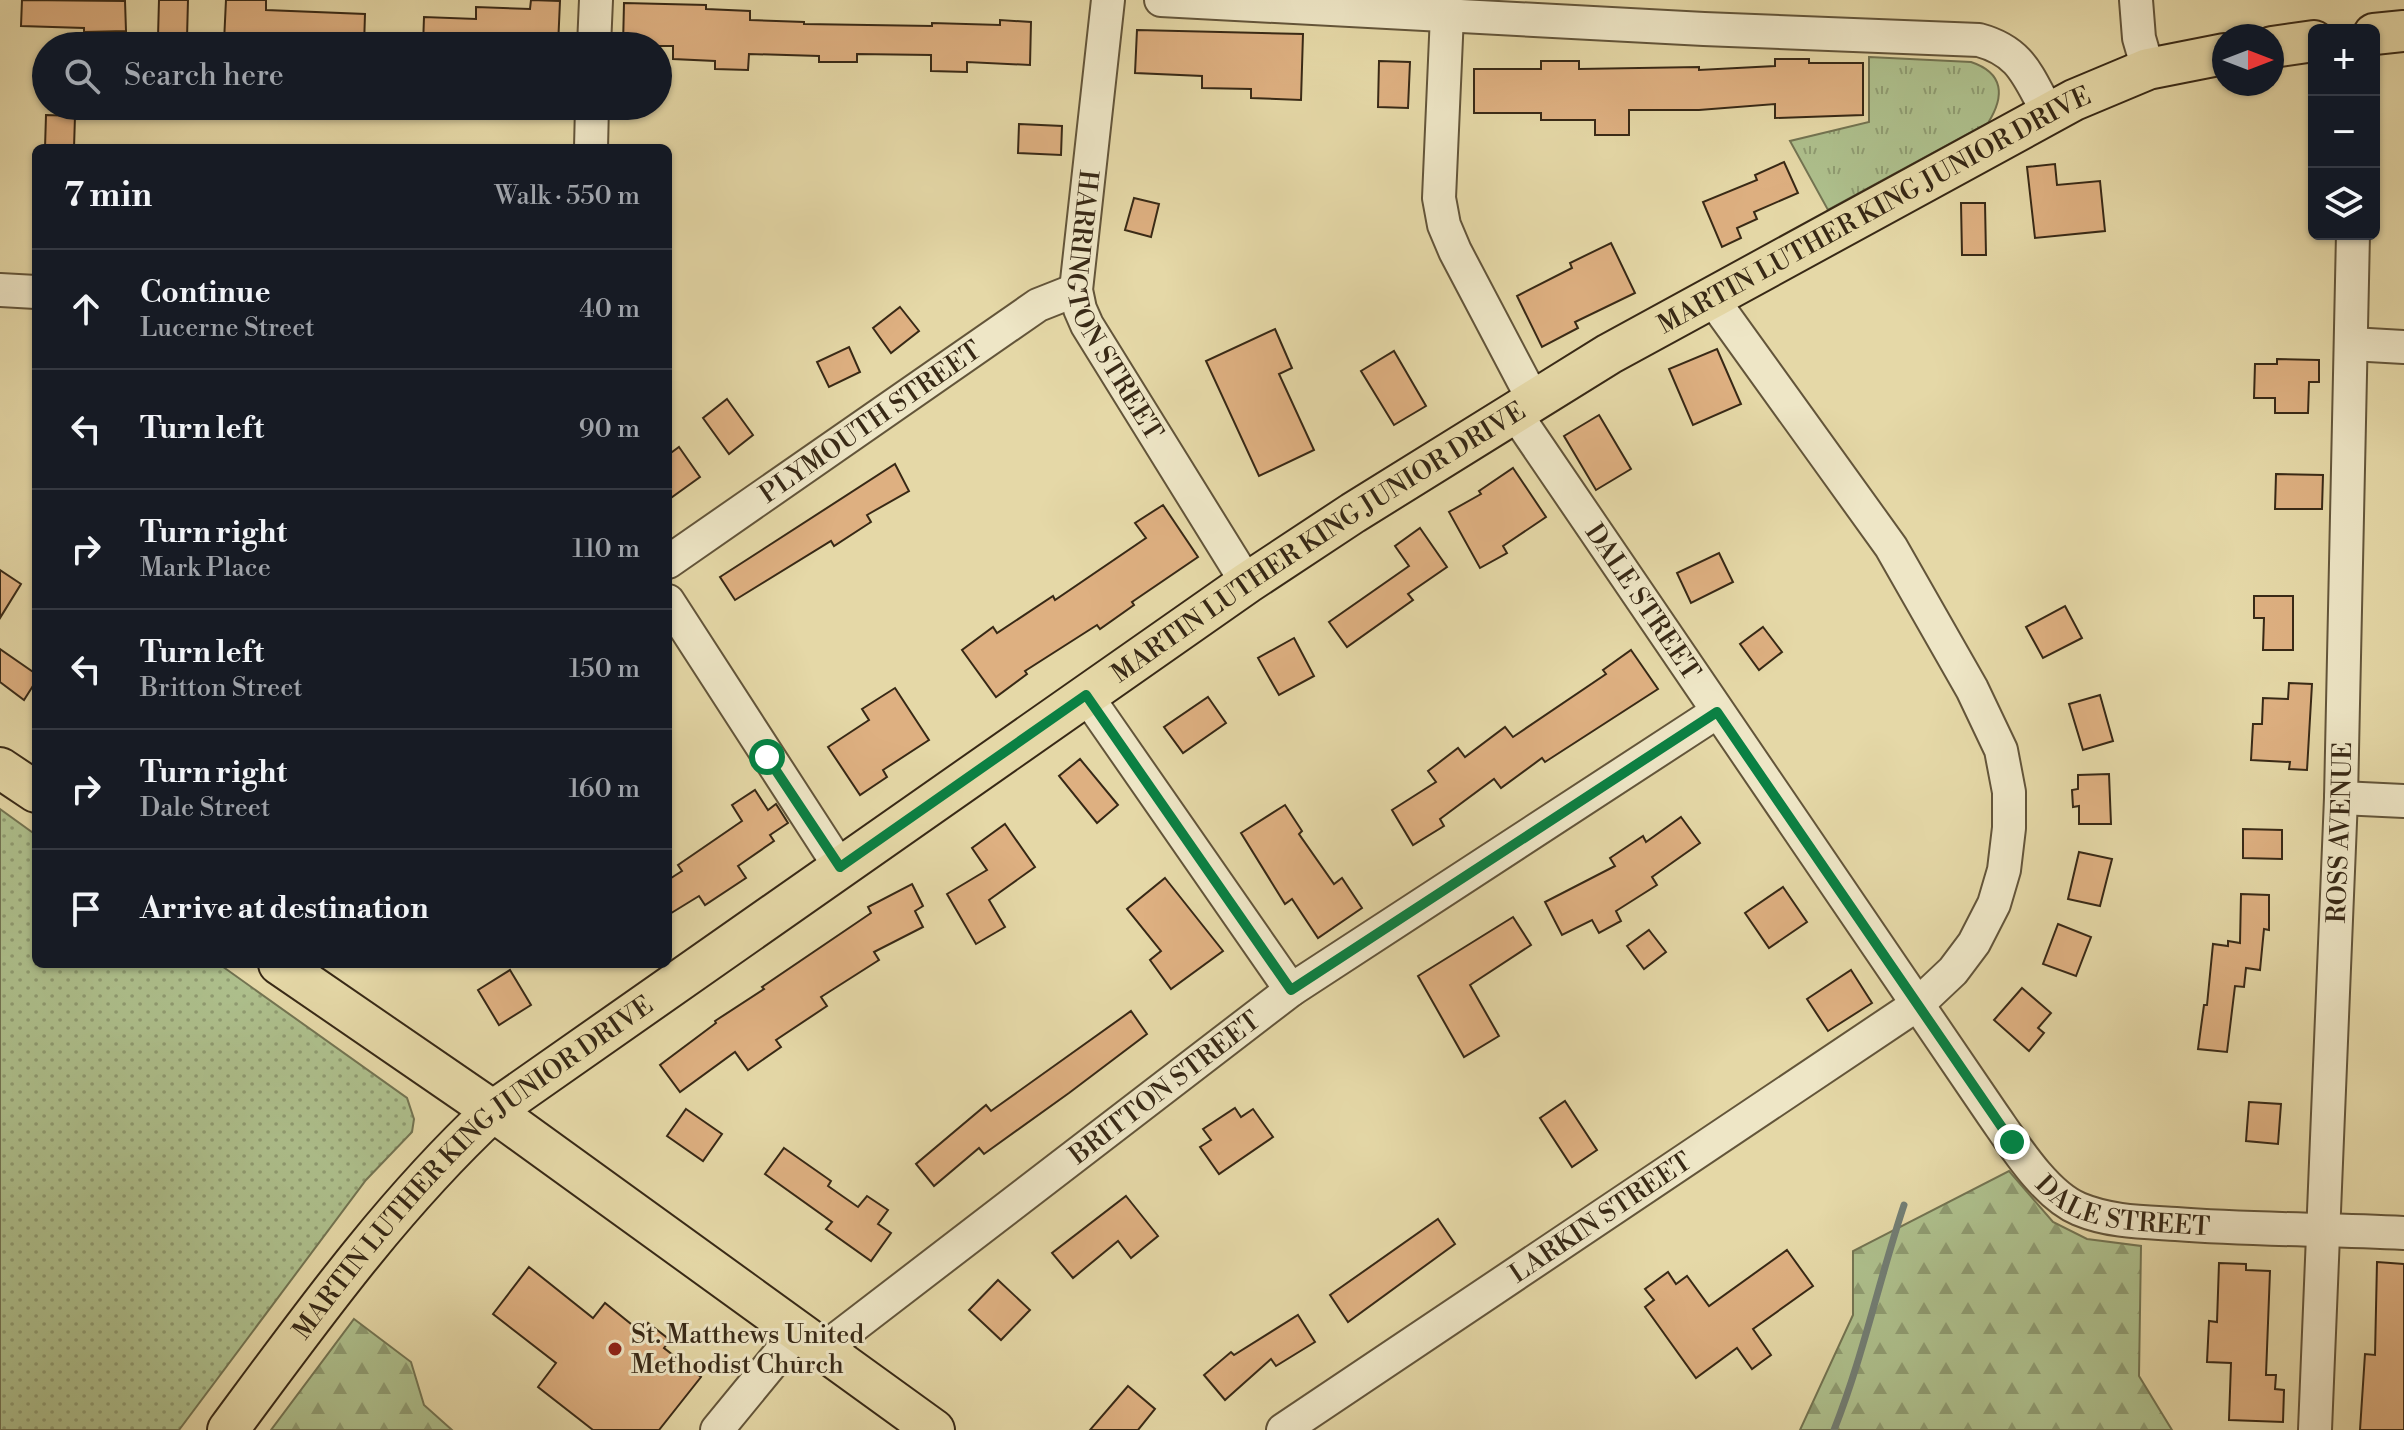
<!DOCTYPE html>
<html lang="en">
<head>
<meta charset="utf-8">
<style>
	:root { --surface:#171b24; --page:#242831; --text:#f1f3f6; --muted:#9ea1a6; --line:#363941 }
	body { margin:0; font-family:"Libre Bodoni",serif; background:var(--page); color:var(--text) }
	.controls { position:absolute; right:24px; top:24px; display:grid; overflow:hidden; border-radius:12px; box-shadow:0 2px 6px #0004 }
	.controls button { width:72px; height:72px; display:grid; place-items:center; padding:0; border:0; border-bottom:2px solid var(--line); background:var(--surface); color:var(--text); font:40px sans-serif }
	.compass { position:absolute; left:2212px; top:24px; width:72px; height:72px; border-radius:50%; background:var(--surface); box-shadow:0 2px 6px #0004; rotate:90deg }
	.stop { position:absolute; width:24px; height:24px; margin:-18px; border:6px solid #0b8043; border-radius:50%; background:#fff }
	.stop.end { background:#0b8043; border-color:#fff; box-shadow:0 2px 8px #0008 }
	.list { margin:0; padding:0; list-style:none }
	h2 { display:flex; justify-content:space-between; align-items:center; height:104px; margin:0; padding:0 32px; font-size:34px }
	h2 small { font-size:26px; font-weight:400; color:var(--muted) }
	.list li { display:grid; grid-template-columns:52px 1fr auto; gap:24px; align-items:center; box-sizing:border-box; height:120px; padding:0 32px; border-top:2px solid var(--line) }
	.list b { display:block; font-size:30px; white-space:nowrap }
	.list p { margin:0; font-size:26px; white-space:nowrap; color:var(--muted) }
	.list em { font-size:26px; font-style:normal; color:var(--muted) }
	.icon { flex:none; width:44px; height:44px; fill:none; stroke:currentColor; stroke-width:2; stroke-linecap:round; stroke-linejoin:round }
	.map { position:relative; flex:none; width:2404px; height:1430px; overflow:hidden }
	.search { position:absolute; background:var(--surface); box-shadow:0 2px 6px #0004; left:32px; top:32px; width:640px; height:88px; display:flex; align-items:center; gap:20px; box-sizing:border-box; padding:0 28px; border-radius:44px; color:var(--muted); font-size:30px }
	.panel { position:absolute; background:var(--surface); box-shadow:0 2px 6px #0004; left:32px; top:144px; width:640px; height:824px; border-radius:12px }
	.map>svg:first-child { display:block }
	.grass { fill:url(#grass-dots); stroke:#737452; stroke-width:2 }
	.forest { fill:url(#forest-firs); stroke:#737452; stroke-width:2 }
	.park { fill:url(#park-tufts); stroke:#737452; stroke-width:2 }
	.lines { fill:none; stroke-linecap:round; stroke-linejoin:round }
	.stream { stroke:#737e74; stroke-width:7 }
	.building { fill:#deb081; stroke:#382916; stroke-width:2 }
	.minor-casing { stroke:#63553a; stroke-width:36 }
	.major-casing { stroke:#382916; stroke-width:44 }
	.minor { stroke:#eee6c6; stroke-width:32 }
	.major { stroke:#e5d8a7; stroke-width:40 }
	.route { stroke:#0b8043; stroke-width:10 }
	.poi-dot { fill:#8f2418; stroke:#eee6c6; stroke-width:3 }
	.labels { text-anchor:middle; stroke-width:6; stroke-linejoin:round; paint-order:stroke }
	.street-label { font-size:26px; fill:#382916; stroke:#eee6c6 }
	.poi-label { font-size:26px; fill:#382916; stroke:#eee6c6; text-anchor:start }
</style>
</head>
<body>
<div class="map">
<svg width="2404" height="1430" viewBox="0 0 2404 1430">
	<defs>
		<pattern id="grass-dots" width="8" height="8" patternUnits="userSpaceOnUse" patternTransform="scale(2)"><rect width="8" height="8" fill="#aec08d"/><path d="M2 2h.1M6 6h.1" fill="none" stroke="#8f9c72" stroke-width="1.8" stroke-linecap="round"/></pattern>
		<pattern id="forest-firs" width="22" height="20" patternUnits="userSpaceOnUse" patternTransform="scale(2)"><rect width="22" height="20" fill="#aec08d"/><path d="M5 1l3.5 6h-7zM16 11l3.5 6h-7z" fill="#8f9c72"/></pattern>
		<pattern id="park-tufts" width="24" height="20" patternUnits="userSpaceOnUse" patternTransform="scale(2)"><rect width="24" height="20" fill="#aec08d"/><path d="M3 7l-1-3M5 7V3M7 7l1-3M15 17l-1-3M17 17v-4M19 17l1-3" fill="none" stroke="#8f9c72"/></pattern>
	</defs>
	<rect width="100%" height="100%" fill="#e5d8a7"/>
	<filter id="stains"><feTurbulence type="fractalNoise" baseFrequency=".0025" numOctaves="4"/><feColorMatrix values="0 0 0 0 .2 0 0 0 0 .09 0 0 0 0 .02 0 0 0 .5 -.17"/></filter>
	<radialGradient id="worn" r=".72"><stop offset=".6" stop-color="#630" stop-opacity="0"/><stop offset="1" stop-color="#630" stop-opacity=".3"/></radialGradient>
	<path class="grass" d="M0,809L36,835V964H219L407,1098L414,1119L412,1132L366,1180L179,1430H0Z"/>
	<g class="forest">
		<path d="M2009,1171L2053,1222L2087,1239L2141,1246L2139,1376L2172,1430H1800L1853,1315V1251Z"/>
		<path d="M354,1319L411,1362L424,1405L452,1430H271Z"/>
	</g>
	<path class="park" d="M1869,57L1971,62C2004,73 2005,96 1988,123L1828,210L1790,141L1869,122Z"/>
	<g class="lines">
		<path class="stream" d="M1834,1430C1863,1357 1879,1280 1904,1205"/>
	</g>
	<g class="building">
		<path d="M22,0L125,1L126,31L84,32V28L21,26Z"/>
		<path d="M159,0H188L187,38L158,37Z"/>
		<path d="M226,0H266V10L365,14L364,46L265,40V43L224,42Z"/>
		<path d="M531,0L560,1L558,46H423L424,17L476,19V7L530,9Z"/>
		<path d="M624,3L706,5V9L750,11V20L804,22V24L932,26V23L1000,25V20L1031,22L1030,65L967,62V72L931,71V55L857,54V62H819V56L749,54L748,70L715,69V61L673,59V46H623Z"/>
		<path d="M1137,30L1303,34L1301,100L1251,98V89L1202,88V76L1135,73Z"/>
		<path d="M1775,59H1809V63H1863V115L1775,118V104L1699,110H1629V135H1595V120H1541V113H1474V69H1541V61H1579V69L1699,67V70L1775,66Z"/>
		<path d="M1379,61L1410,62L1408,108L1378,107Z"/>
		<path d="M46,115L75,116L74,148H45Z"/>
		<path d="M1019,124L1062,126L1061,155L1018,153Z"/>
		<path d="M1784,162L1798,193L1754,212L1757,219L1737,228L1741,238L1722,247L1703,202L1757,180L1755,175Z"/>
		<path d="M2055,164L2057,185L2100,181L2105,231L2035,238L2027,167Z"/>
		<path d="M1134,198L1159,204L1151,237L1125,230Z"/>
		<path d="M1961,203H1985L1986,255H1962Z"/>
		<path d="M1611,243L1635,293L1575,322L1578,328L1542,347L1517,296L1572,268L1570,263Z"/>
		<path d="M900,307L919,331L891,353L873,328Z"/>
		<path d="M1275,329L1292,368L1279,374L1314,450L1259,476L1206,361Z"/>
		<path d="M849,347L860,372L829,387L817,362Z"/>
		<path d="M1717,349L1741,404L1693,425L1669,369Z"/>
		<path d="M1394,351L1426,406L1394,425L1361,371Z"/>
		<path d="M2277,359L2319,360V382H2309L2308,413H2275V398H2254L2255,364H2277Z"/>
		<path d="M727,399L753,435L729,454L703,418Z"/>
		<path d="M1599,415L1631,469L1596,490L1564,436Z"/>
		<path d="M679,447L700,477L668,500V455Z"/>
		<path d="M895,464L909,491L867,515L871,522L834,546L831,541L735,600L720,577Z"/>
		<path d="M1513,468L1546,517L1503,546L1507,553L1480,568L1449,512L1481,494L1479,491Z"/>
		<path d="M2276,474L2323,475L2322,509H2275Z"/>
		<path d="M1163,505L1198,557L1132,602L1134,605L1100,629L1097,625L1025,671L1027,674L996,697L962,650L993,627L997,633L1053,596L1055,600L1146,538L1135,523Z"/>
		<path d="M1420,528L1447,567L1408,594L1413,600L1347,647L1329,622L1409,566L1395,546Z"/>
		<path d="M1719,553L1733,582L1691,603L1677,573Z"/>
		<path d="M0,570L21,584L0,618Z"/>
		<path d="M2254,596H2293V650H2263L2264,618H2254Z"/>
		<path d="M2065,606L2082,638L2043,658L2026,627Z"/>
		<path d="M1763,627L1782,652L1759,670L1740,644Z"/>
		<path d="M1294,638L1314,676L1279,695L1258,658Z"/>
		<path d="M0,649L36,674V681L24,700L0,682Z"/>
		<path d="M1631,650L1658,689L1545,762L1542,758L1501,788L1494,779L1440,819L1444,826L1413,845L1392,810L1436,782L1428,771L1458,748L1465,757L1505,727L1513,737L1606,674L1603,670Z"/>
		<path d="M2289,683L2312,684L2307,770L2289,769L2290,762L2251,760L2253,724H2262L2263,698L2288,699Z"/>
		<path d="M895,688L929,740L883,770L887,777L860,795L828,747L869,720L862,709Z"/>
		<path d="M2100,695L2113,741L2083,750L2069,704Z"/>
		<path d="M1208,697L1226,723L1183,753L1164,727Z"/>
		<path d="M1080,759L1118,805L1097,823L1059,776Z"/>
		<path d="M2109,774L2111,824H2079V806L2073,807L2072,790L2078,789V775Z"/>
		<path d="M755,790L768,810L776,804L788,823L770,835L774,841L738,866L746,878L705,905L699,896L668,915V880L682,871L678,865L742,821L732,805Z"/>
		<path d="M1285,805L1302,831L1299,834L1334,884L1342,878L1362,908L1318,938L1292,899L1285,904L1241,833Z"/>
		<path d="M1681,817L1700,843L1652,877L1657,885L1616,911L1621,921L1599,933L1592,920L1562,935L1545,902L1615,866L1610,858L1643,836L1646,842Z"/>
		<path d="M1005,824L1035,867L989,900L1005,927L976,944L947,894L987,870L972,848Z"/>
		<path d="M2243,829L2282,830V859L2243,858Z"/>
		<path d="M2079,852L2112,859L2100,906L2068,899Z"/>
		<path d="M1165,878L1223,951L1171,989L1150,960L1161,951L1127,909Z"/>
		<path d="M912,884L923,906L915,911L923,927L874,952L879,960L821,997L827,1006L776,1040L781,1047L748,1070L735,1052L680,1092L660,1065L716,1023L715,1021L764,989L762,987L871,913L868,907Z"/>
		<path d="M1783,887L1807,922L1769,948L1745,913Z"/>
		<path d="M2241,894L2269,895V930L2264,929L2260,970L2246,968L2244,987L2235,986L2227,1052L2198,1049L2204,1005H2207L2213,944L2228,946V941L2240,943Z"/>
		<path d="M1513,917L1531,945L1470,985L1499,1036L1464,1057L1418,976Z"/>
		<path d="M2058,924L2091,937L2076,976L2043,964Z"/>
		<path d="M1649,930L1666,952L1644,969L1627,946Z"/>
		<path d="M510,970L531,1005L499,1025L478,990Z"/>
		<path d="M1851,970L1872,1003L1828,1031L1807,999Z"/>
		<path d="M2022,988L2051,1013L2038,1028L2044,1033L2029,1051L1994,1020Z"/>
		<path d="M1131,1011L1147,1034L1069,1093L984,1154L979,1148L934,1186L916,1164L986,1105L991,1111Z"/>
		<path d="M1565,1101L1597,1150L1572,1167L1540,1118Z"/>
		<path d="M2249,1102L2281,1104L2278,1144L2246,1141Z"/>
		<path d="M1235,1108L1241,1117L1253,1109L1273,1137L1219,1174L1200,1147L1211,1140L1203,1129Z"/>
		<path d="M686,1109L722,1134L703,1161L667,1136Z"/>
		<path d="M784,1148L831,1181L828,1186L858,1207L867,1196L888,1210L878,1224L891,1233L871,1261L826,1229L832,1222L765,1174Z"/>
		<path d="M1126,1196L1158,1236L1131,1258L1118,1241L1073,1278L1052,1253Z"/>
		<path d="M1438,1219L1455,1244L1348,1322L1330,1295Z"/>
		<path d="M1787,1250L1813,1286L1753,1329L1771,1355L1752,1369L1737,1348L1696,1378L1645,1307L1654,1300L1645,1289L1668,1272L1676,1284L1687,1276L1709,1306Z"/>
		<path d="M2377,1262L2404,1264V1430H2360L2365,1354L2375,1355Z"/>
		<path d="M2219,1263L2246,1264V1270L2270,1271L2266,1375H2276L2275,1389L2284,1390L2283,1422L2229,1420L2231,1363L2207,1362L2209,1321L2217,1322Z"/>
		<path d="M529,1267L593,1318L605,1303L641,1332L648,1323L670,1340L664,1348L701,1377L659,1430H593L538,1387L556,1363L493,1314Z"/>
		<path d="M998,1280L1030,1310L1001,1340L969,1310Z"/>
		<path d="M1298,1315L1315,1342L1276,1366L1271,1359L1225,1400L1204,1375L1231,1352L1234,1355Z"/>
		<path d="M1128,1386L1155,1409L1138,1430H1090Z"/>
	</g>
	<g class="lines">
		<g class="minor-casing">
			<g id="minor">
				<path id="s1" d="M1108,0L1076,290L1080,309L1087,325L1247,583"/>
				<path d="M1161,0L1704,29L1979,40C2023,52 2028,78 2049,114"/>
				<path d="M2136,0L2139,38L2148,69"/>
				<path d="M1447,15L1439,198L1444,225L1455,251L1534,401"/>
				<path d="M594,46L596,0"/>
				<path d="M591,148L592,106"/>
				<path d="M0,290L36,292"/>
				<path d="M2351,344L2404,347"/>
				<path id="s2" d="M1515,413L1993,1115C2014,1145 2045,1195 2079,1209C2110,1222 2144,1222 2176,1224C2252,1230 2328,1229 2404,1233"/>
				<path id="s3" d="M668,562L1038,305L1076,290"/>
				<path d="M668,601L840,867"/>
				<path d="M1086,695L1291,990"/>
				<path d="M2341,798L2404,801"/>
				<path id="s4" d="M825,1348L1291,990L1717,712"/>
				<path d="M717,1430L799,1330"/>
				<path id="s5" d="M1283,1430L1918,1004L1953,971L1974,943L1994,904L2004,870L2009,828V792L2001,750L1972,689L1891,547L1711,297"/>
				<path id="s6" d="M2315,1430L2341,798L2353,234"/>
			</g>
		</g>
		<g class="major-casing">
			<g id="major">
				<path d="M2374,34L2404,31"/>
				<path d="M2272,47L2314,41"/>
				<path d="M0,768L36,792"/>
				<path d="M279,964L493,1111L934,1430"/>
				<path id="s7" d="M228,1430C311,1318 391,1206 493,1111L1247,583L1353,513L1609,354L2074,100L2148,69L2224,54"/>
			</g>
		</g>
		<use href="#minor" class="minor"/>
		<use href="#major" class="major"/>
	</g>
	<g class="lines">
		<path class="route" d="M767,757L840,867L1086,695L1291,990L1717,712L2012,1142"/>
	</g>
	<circle class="poi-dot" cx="615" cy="1349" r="8"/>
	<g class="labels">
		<g class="street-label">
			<text dy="9" stroke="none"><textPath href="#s7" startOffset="2066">MARTIN LUTHER KING JUNIOR DRIVE</textPath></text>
			<text dy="9" stroke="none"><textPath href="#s1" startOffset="316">HARRINGTON STREET</textPath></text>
			<text dy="9" stroke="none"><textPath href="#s3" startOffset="246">PLYMOUTH STREET</textPath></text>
			<text dy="9" stroke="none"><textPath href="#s7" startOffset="1418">MARTIN LUTHER KING JUNIOR DRIVE</textPath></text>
			<text dy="9" stroke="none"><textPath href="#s2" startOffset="228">DALE STREET</textPath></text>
			<text dy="9" stroke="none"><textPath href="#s6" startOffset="598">ROSS AVENUE</textPath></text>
			<text dy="9" stroke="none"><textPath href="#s4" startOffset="428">BRITTON STREET</textPath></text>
			<text dy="9" stroke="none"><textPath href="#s7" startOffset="362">MARTIN LUTHER KING JUNIOR DRIVE</textPath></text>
			<text dy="9" stroke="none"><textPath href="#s2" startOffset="1020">DALE STREET</textPath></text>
			<text dy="9" stroke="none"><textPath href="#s5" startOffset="382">LARKIN STREET</textPath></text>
		</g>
		<g class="poi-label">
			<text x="631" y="1343">St. Matthews United<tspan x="631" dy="30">Methodist Church</tspan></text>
		</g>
	</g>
	<rect width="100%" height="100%" filter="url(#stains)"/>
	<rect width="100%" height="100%" fill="url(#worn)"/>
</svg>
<div class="controls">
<button>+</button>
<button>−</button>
<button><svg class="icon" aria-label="layers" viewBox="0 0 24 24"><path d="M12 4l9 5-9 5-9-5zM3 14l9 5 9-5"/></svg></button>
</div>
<svg class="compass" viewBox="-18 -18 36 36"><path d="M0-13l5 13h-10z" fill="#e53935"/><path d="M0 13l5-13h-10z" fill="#9ea1a6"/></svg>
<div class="stop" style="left:767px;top:757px"></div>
<div class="stop end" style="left:2012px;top:1142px"></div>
<div class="search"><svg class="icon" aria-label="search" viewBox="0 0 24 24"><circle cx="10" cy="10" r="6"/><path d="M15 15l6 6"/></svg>Search here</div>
<section class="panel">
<h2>7 min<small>Walk · 550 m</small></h2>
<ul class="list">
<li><svg class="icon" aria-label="ahead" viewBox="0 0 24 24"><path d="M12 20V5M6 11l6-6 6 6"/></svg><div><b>Continue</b><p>Lucerne Street</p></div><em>40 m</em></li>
<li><svg class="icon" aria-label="left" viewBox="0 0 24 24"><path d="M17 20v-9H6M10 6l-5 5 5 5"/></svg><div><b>Turn left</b></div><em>90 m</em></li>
<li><svg class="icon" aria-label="right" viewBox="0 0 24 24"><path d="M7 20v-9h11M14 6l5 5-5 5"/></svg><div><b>Turn right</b><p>Mark Place</p></div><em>110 m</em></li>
<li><svg class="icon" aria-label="left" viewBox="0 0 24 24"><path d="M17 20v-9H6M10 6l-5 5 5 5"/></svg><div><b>Turn left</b><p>Britton Street</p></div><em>150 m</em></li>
<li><svg class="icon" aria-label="right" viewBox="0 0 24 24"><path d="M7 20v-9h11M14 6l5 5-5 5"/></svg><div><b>Turn right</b><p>Dale Street</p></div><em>160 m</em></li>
<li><svg class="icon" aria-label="arrive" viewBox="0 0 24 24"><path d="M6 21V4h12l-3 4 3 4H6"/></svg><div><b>Arrive at destination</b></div></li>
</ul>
</section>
</div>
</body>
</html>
